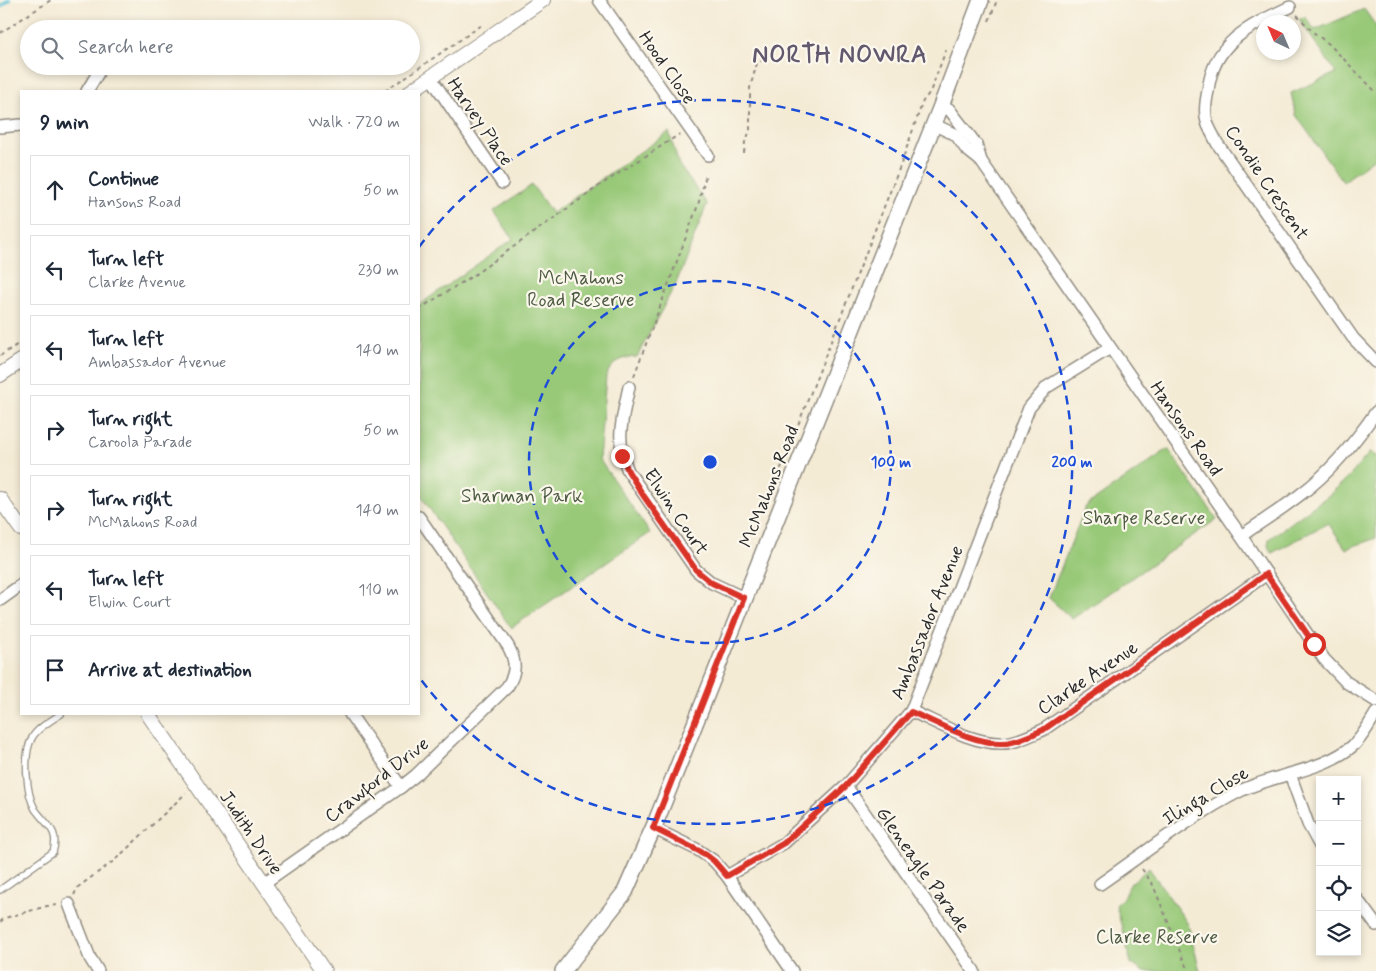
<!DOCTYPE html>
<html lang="en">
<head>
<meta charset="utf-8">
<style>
	:root { --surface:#fff; --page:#f6f6f7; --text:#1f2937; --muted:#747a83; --line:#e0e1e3 }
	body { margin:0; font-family:Mynerve,sans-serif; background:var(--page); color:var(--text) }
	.controls { position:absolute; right:15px; bottom:15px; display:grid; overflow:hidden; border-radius:0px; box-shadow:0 2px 8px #0003 }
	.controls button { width:45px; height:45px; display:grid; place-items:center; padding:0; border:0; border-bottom:1px solid var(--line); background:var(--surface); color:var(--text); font:25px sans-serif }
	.compass { position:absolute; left:1256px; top:15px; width:45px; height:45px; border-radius:50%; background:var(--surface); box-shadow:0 2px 8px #0003; rotate:316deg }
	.stop { position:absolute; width:15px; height:15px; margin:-11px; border:4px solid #d93025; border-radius:50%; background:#fff }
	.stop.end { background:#d93025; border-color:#fff; box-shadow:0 1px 5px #0008 }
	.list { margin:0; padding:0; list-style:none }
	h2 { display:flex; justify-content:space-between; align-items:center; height:65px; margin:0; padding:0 20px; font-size:21px }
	h2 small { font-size:16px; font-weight:400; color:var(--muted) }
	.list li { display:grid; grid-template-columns:32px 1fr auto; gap:15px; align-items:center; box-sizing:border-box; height:70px; margin:0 10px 10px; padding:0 10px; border:1px solid var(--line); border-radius:0px }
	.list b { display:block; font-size:19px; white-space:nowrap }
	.list p { margin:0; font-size:16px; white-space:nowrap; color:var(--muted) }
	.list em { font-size:16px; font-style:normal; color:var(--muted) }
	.icon { flex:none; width:28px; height:28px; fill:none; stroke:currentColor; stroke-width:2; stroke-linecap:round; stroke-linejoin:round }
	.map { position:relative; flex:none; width:1376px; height:971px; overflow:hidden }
	.search { position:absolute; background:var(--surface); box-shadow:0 2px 8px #0003; left:20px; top:20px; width:400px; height:55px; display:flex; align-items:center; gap:12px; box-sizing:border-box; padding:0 18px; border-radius:28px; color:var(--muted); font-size:19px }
	.panel { position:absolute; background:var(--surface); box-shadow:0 2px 8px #0003; left:20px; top:90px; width:400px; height:625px; border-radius:0px }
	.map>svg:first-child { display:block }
	.green { fill:#98c978; stroke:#627a52 }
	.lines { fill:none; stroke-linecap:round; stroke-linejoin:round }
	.stream { stroke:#59bfd6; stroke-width:4 }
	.service-casing { stroke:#908b80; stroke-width:8 }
	.minor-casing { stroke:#908b80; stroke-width:14 }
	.tertiary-casing { stroke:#908b80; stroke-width:16 }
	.secondary-casing { stroke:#908b80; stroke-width:18 }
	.path { stroke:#908b80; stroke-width:2; stroke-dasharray:4 4; stroke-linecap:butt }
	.service { stroke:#fff; stroke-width:5.5 }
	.minor { stroke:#fff; stroke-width:11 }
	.tertiary { stroke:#fff; stroke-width:14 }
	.secondary { stroke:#fff; stroke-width:15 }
	.route { stroke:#d93025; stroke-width:6 }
	.ring { fill:none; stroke:#1d4ed8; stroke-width:2.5; stroke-dasharray:9 6 }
	.labels { text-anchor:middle; stroke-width:4.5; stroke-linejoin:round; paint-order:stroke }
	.street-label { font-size:19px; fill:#2b2b2b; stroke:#fbf7ec }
	.park-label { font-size:19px; fill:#4c5a42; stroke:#fbf7ec }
	.district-label { font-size:24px; font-weight:bold; letter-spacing:1px; fill:#62596f; stroke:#fbf7ec }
	.centre { fill:#1d4ed8; stroke:#fbf7ec; stroke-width:2.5 }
	.ring-label { font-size:15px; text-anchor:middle; font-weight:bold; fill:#1d4ed8; stroke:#fbf7ec; stroke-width:4.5; stroke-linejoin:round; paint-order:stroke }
</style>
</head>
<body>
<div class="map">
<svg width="1376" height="971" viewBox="0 0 1376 971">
	<rect width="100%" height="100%" fill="#fbf7ec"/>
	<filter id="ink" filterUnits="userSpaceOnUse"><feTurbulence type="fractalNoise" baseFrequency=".02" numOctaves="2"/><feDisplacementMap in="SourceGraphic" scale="10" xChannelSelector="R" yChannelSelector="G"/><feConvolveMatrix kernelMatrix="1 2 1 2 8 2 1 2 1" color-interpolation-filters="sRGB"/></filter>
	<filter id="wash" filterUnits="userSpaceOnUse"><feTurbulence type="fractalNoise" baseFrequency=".0096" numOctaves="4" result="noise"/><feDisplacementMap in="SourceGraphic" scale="20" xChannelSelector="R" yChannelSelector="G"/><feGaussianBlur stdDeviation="1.12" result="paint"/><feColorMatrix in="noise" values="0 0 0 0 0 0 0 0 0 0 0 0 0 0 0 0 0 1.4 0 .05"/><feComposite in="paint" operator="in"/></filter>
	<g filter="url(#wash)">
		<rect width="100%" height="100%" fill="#f4ebd5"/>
		<g class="green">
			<path d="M1364,9L1376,26V157L1343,182L1296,115L1291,93L1336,73L1299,19L1305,17L1315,30Z"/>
			<path d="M669,132L679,165L707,204L677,281L637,357C622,357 612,362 606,376L599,459L650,533L511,628L419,493V305L513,239L494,211L532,185L552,213Z"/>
			<path d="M1168,449L1217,519L1072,619L1049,598L1086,506Z"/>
			<path d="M1370,452L1376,456V538L1346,549L1328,523L1272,553L1268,546L1269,539L1329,495L1349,477Z"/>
			<path d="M1149,868L1188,924L1200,971H1142L1131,963L1116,905L1122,899L1131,883Z"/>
		</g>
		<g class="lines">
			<path class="stream" d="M0,7L9,0"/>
		</g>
	</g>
	<g filter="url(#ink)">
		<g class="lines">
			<g class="service-casing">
				<path id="service" d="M0,890L53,852C60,830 46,825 35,809C26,793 23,754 32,738C37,728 52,720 61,714"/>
			</g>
			<g class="minor-casing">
				<g id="minor">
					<path d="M599,0L708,155"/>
					<path d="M1290,7C1250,26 1213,42 1208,91C1206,100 1204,112 1207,122C1209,129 1214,136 1217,143L1353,338L1376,362"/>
					<path d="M431,78L502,183"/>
					<path d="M87,91L98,73"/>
					<path d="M941,106L949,109L976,144L981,161"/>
					<path d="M933,124L956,135L966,149L981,161L1241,536L1324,659L1346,682L1376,701"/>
					<path d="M0,127L21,125"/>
					<path d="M629,387C622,420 615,439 628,471L696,570L712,583L744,598"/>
					<path d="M1241,536C1261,522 1282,509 1301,494C1331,472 1355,442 1376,412"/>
					<path d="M0,600L21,585"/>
					<path d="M911,711C938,723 973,744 1002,743C1016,743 1031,735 1043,730L1267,574"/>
					<path d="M350,714L401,787"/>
					<path d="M1290,774L1308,824L1320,846"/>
					<path d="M846,786L974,971"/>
					<path d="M653,828L698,850L714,861L727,876L792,971"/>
					<path d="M727,876L784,843L846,786L911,711L1029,408L1047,387L1110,348"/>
					<path d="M264,883L401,787L416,775L507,687C517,672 516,661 508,646L419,517"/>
					<path d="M1100,884C1145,853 1191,816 1240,791C1275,774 1325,771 1355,744C1364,735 1370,723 1376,713"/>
					<path d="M1357,899L1376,925"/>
					<path d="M69,904L90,958L98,971"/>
				</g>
			</g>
			<g class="tertiary-casing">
				<g id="tertiary">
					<path d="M411,91L543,0"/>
					<path d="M0,375L21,361"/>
					<path d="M0,499L21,529"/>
					<path d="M148,714L324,971"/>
				</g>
			</g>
			<g class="secondary-casing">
				<path id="secondary" d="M563,971L625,892L655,824L941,106L981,0"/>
			</g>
			<g class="path">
				<path d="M1297,15L1313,32L1329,44L1376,92"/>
				<path d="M989,21L997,0"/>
				<path d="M0,33L51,0"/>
				<path d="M385,91L482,25"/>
				<path d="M744,153L745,142L750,131V88L757,63L767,58"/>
				<path d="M419,309L474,275L599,186L680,134"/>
				<path d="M0,356L21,342"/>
				<path d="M634,376L698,205L706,175"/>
				<path d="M766,506L901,164L923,101L930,92L946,50"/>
				<path d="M1142,869L1153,885L1188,971"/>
				<path d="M74,895L78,887L115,860L186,793"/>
				<path d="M0,922L5,918L47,906L57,905"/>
			</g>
			<use href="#service" class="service"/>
			<use href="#minor" class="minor"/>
			<use href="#tertiary" class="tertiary"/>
			<use href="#secondary" class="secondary"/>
		</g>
	</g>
	<g class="lines" filter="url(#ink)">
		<path class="route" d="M622,456L628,471L643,495L696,570L712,583L744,598L653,828L705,854L714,861L727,876L784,843L846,786L911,712C938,723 974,744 1003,743C1016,743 1031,735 1043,730L1266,574L1314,644"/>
	</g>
	<g class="ring">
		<circle cx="710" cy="462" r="181"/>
		<path d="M419 247A362 362 0 1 1 419 677"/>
	</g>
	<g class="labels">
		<g class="street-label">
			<text transform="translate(668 67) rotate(55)" y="7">Hood Close</text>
			<text transform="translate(481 121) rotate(56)" y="7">Harvey Place</text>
			<text transform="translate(1268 182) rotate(56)" y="7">Condie Crescent</text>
			<text transform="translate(1187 428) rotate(55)" y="7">Hansons Road</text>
			<text transform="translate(768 486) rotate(-68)" y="7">McMahons Road</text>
			<text transform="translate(677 511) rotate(56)" y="7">Elwin Court</text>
			<text transform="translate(926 622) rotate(-68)" y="7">Ambassador Avenue</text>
			<text transform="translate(1087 677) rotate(-34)" y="7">Clarke Avenue</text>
			<text transform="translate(376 779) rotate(-38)" y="7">Crawford Drive</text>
			<text transform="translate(1205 795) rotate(-31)" y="7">Ilinga Close</text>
			<text transform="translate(252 832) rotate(56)" y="7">Judith Drive</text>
			<text transform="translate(924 869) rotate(55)" y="7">Gleneagle Parade</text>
		</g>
		<g class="park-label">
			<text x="581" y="284">McMahons<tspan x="581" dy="22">Road Reserve</tspan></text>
			<text x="522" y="502">Sharman Park</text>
			<text x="1144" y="524">Sharpe Reserve</text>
			<text x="1157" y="943">Clarke Reserve</text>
		</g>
		<g class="district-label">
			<text x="840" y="62">NORTH NOWRA</text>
		</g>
	</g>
	<circle cx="710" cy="462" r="8" class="centre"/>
	<g class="ring-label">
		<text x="891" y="467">100 m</text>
		<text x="1072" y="467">200 m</text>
	</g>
</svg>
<div class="controls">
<button>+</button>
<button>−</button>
<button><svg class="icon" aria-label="locate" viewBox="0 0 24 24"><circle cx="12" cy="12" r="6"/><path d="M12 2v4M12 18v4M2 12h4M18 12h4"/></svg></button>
<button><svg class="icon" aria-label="layers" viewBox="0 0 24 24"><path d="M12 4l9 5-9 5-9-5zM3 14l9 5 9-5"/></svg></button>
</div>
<svg class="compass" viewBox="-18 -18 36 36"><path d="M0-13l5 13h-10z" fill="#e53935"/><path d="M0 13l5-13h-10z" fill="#747a83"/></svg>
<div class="stop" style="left:1314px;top:644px"></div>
<div class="stop end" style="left:622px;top:456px"></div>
<div class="search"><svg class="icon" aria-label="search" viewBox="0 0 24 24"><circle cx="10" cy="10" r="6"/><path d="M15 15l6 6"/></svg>Search here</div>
<section class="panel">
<h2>9 min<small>Walk · 720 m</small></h2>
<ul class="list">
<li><svg class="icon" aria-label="ahead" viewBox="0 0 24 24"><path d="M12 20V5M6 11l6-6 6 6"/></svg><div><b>Continue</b><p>Hansons Road</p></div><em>50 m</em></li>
<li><svg class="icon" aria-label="left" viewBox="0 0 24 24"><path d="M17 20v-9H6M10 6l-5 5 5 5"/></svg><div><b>Turn left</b><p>Clarke Avenue</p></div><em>230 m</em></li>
<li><svg class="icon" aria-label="left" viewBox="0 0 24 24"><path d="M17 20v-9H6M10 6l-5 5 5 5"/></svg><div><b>Turn left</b><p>Ambassador Avenue</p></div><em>140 m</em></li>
<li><svg class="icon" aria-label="right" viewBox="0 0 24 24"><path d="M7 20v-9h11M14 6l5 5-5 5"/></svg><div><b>Turn right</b><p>Caroola Parade</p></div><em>50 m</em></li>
<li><svg class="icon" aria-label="right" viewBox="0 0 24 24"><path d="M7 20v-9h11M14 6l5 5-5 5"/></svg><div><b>Turn right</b><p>McMahons Road</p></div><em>140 m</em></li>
<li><svg class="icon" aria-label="left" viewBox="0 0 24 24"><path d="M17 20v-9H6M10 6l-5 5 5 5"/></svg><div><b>Turn left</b><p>Elwin Court</p></div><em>110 m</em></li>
<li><svg class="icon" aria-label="arrive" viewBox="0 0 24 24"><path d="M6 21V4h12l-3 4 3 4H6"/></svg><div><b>Arrive at destination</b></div></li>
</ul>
</section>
</div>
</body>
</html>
